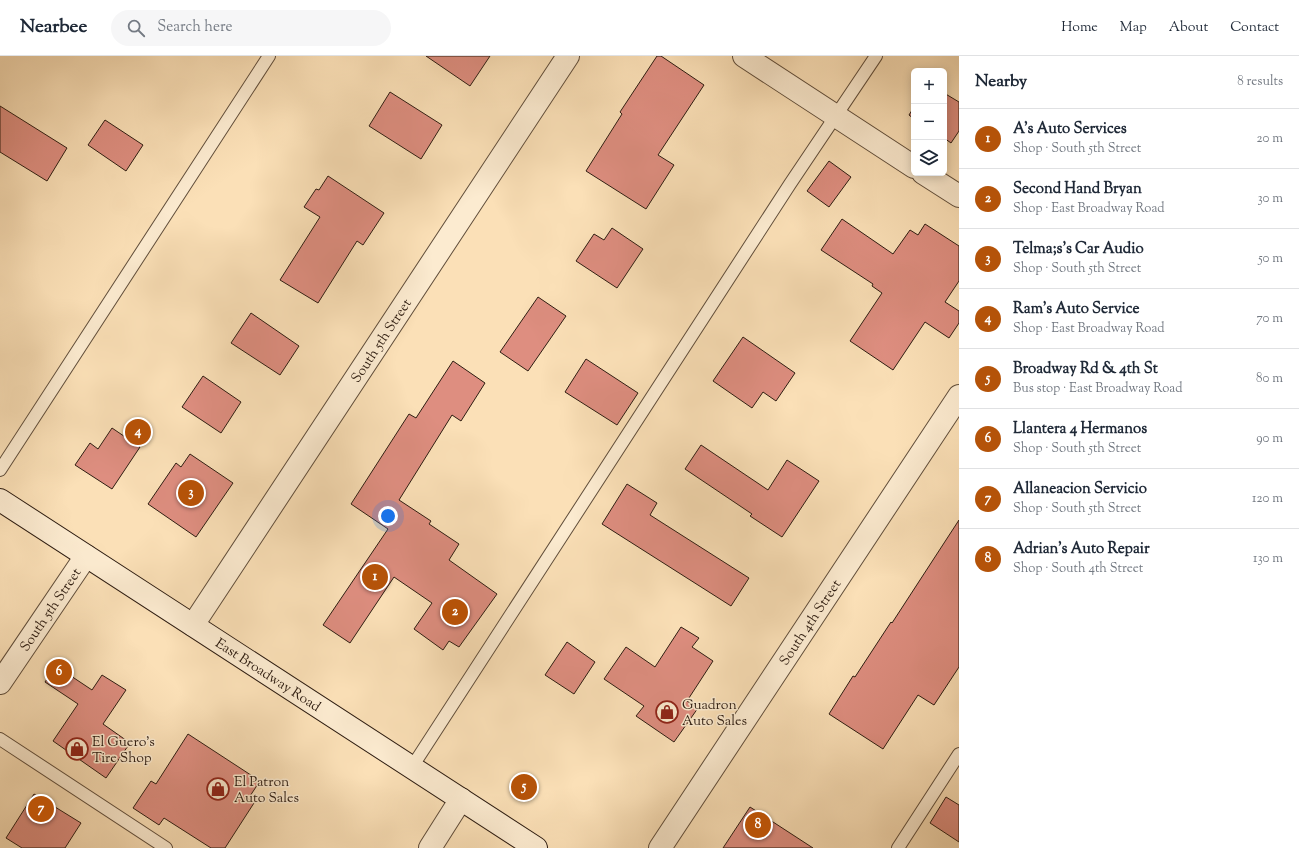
<!DOCTYPE html>
<html lang="en">
<head>
<meta charset="utf-8">
<style>
	:root { --surface:#fff; --page:#f6f6f7; --text:#1f2937; --muted:#747a83; --line:#e0e1e3; --accent:#b45309 }
	body { margin:0; font-family:"Sorts Mill Goudy",serif; background:var(--page); color:var(--text) }
	.controls { position:absolute; right:12px; top:12px; display:grid; overflow:hidden; border-radius:6px; box-shadow:0 2px 10px #0003 }
	.controls button { width:36px; height:36px; display:grid; place-items:center; padding:0; border:0; border-bottom:1px solid var(--line); background:var(--surface); color:var(--text); font:20px sans-serif }
	.you { position:absolute; left:388px; top:460px; width:14px; height:14px; margin:-10px; border:3px solid #fff; border-radius:50%; background:#1a73e8; box-shadow:0 0 0 6px #1a73e833 }
	.badge { display:grid; place-items:center; width:26px; height:26px; border-radius:50%; background:var(--accent); color:#fff; font-size:13px; font-weight:700 }
	.pin { position:absolute; translate:-50% -50%; border:2px solid #fff; box-shadow:0 1px 4px #0006 }
	.list { margin:0; padding:0; list-style:none }
	h2 { display:flex; justify-content:space-between; align-items:center; height:52px; margin:0; padding:0 16px; font-size:17px }
	h2 small { font-size:13px; font-weight:400; color:var(--muted) }
	.list li { display:grid; grid-template-columns:26px 1fr auto; gap:12px; align-items:center; box-sizing:border-box; height:60px; padding:0 16px; border-top:1px solid var(--line) }
	.list b { display:block; font-size:15px; white-space:nowrap }
	.list p { margin:0; font-size:13px; white-space:nowrap; color:var(--muted) }
	.list em { font-size:13px; font-style:normal; color:var(--muted) }
	.icon { flex:none; width:22px; height:22px; fill:none; stroke:currentColor; stroke-width:2; stroke-linecap:round; stroke-linejoin:round }
	.map { position:relative; flex:none; width:959px; height:792px; overflow:hidden }
	header { display:flex; align-items:center; gap:24px; box-sizing:border-box; height:56px; padding:0 20px; background:var(--surface); border-bottom:1px solid var(--line) }
	header strong { font-size:19px }
	nav { display:flex; gap:22px; margin-inline-start:auto; font-size:14px }
	.search { width:280px; height:36px; background:var(--page); display:flex; align-items:center; gap:10px; box-sizing:border-box; padding:0 14px; border-radius:22px; color:var(--muted); font-size:15px }
	main { display:flex }
	aside { flex:1; background:var(--surface) }
	.map>svg:first-child { display:block }
	.building { fill:#de8e80; stroke:#2e1d12 }
	.lines { fill:none; stroke-linecap:round; stroke-linejoin:round }
	.lane-casing { stroke:#614e3b; stroke-width:14 }
	.street-casing { stroke:#614e3b; stroke-width:24 }
	.secondary-casing { stroke:#2e1d12; stroke-width:24 }
	.lane { stroke:#fcebd0; stroke-width:12 }
	.street { stroke:#fcebd0; stroke-width:22 }
	.secondary { stroke:#fcebd0; stroke-width:22 }
	.labels { text-anchor:middle; stroke-width:3; stroke-linejoin:round; paint-order:stroke }
	.street-label { font-size:14px; fill:#2e1d12; stroke:#fcebd0 }
	.poi-label { font-size:14px; fill:#2e1d12; stroke:#fcebd0; text-anchor:start }
</style>
</head>
<body>
<header>
<strong>Nearbee</strong>
<div class="search"><svg class="icon" aria-label="search" viewBox="0 0 24 24"><circle cx="10" cy="10" r="6"/><path d="M15 15l6 6"/></svg>Search here</div>
<nav><a>Home</a><a>Map</a><a>About</a><a>Contact</a></nav>
</header>
<main>
<div class="map">
<svg width="959" height="792" viewBox="0 0 959 792">
	<rect width="100%" height="100%" fill="#fbe0b7"/>
	<filter id="stains"><feTurbulence type="fractalNoise" baseFrequency=".005" numOctaves="4"/><feColorMatrix values="0 0 0 0 .2 0 0 0 0 .09 0 0 0 0 .02 0 0 0 .5 -.17"/></filter>
	<radialGradient id="worn" r=".72"><stop offset=".6" stop-color="#630" stop-opacity="0"/><stop offset="1" stop-color="#630" stop-opacity=".3"/></radialGradient>
	<g class="building">
		<path d="M426,0H490L470,30Z"/>
		<path d="M657,0H661L704,29L658,99L674,109L646,153L586,115L622,58L620,56Z"/>
		<path d="M390,36L442,69L421,103L369,70Z"/>
		<path d="M944,37L959,46V75L951,87L944,82Z"/>
		<path d="M0,50L67,92L47,125L0,96Z"/>
		<path d="M914,51V63L909,59Z"/>
		<path d="M105,64L143,89L126,115L88,89Z"/>
		<path d="M829,105L851,121L829,151L807,135Z"/>
		<path d="M328,120L384,157L363,189L357,185L318,247L280,224L320,161L304,151L316,133L319,134Z"/>
		<path d="M842,163L893,198L910,174L918,179L925,168L959,190V225L945,246L959,255V267L949,282L925,266L893,314L850,285L882,237L872,230L873,228L821,194Z"/>
		<path d="M612,172L643,193L617,232L576,205L594,178L604,184Z"/>
		<path d="M538,241L566,260L528,315L500,296Z"/>
		<path d="M251,257L299,290L280,319L231,287Z"/>
		<path d="M743,281L795,317L776,345L763,336L752,352L713,325Z"/>
		<path d="M586,303L638,337L617,369L565,336Z"/>
		<path d="M453,305L485,327L461,365L452,359L399,444L431,465L429,468L459,488L449,504L497,538L459,591L449,585L443,594L414,573L432,547L394,521L350,587L323,569L388,473L351,448L409,358L416,362Z"/>
		<path d="M203,320L241,346L221,377L182,351Z"/>
		<path d="M112,372L140,391L112,433L75,409L90,387L98,393Z"/>
		<path d="M701,389L768,434L787,404L819,425L782,481L750,460L752,458L685,413Z"/>
		<path d="M190,398L233,427L196,481L148,448L176,407L181,411Z"/>
		<path d="M627,428L657,447L650,459L749,522L731,550L602,468Z"/>
		<path d="M959,464V611L934,649L918,639L883,693L829,658L853,620L855,621L891,566L892,567Z"/>
		<path d="M681,571L699,582L692,591L713,605L687,645L698,652L674,686L636,660L644,650L604,623L626,591L655,611Z"/>
		<path d="M567,586L595,606L574,638L545,619Z"/>
		<path d="M56,610L92,634L102,619L126,634L103,668L130,687L106,722L53,685L78,648L45,626Z"/>
		<path d="M188,678L260,725L248,743L254,747L225,792H211L164,762L159,769L133,752L151,725L156,728Z"/>
		<path d="M34,738L81,767L65,792H22L6,782Z"/>
		<path d="M946,741L959,749V786L930,767Z"/>
		<path d="M750,751L813,792H723Z"/>
	</g>
	<g class="lines">
		<g class="lane-casing">
			<g id="lane">
				<path d="M0,414L269,0"/>
				<path d="M0,683L166,792"/>
				<path d="M412,711L790,128L876,0"/>
				<path d="M898,792L959,698"/>
			</g>
		</g>
		<g class="street-casing">
			<g id="street">
				<path d="M744,0L914,111"/>
				<path d="M923,117L959,140"/>
				<path id="s1" d="M193,569L568,0"/>
				<path id="s2" d="M0,627L86,500"/>
				<path d="M430,792L461,743"/>
				<path id="s3" d="M660,792L959,340"/>
			</g>
		</g>
		<g class="secondary-casing">
			<g id="secondary">
				<path id="s4" d="M0,444L536,792"/>
			</g>
		</g>
		<use href="#lane" class="lane"/>
		<use href="#street" class="street"/>
		<use href="#secondary" class="secondary"/>
	</g>
	<defs>
		<g id="shop-ring" transform="scale(1.15)"><circle r="9.5" fill="#fcebd0" stroke="#8f2418" stroke-width="1.5"/><path d="M-5-2.5h2.3a2.7 3.5 0 0 1 5.4 0H5L5.5 6h-11ZM-1.5-2.5h3a1.5 2.3 0 0 0-3 0Z" fill="#8f2418"/></g>
	</defs>
	<g fill-rule="evenodd">
		<use href="#shop-ring" x="667" y="656"/>
		<use href="#shop-ring" x="77" y="693"/>
		<use href="#shop-ring" x="218" y="733"/>
	</g>
	<g class="labels">
		<g class="street-label">
			<text dy="5" stroke="none"><textPath href="#s1" startOffset="341">South 5th Street</textPath></text>
			<text dy="5" stroke="none"><textPath href="#s2" startOffset="89">South 5th Street</textPath></text>
			<text dy="5" stroke="none"><textPath href="#s3" startOffset="271">South 4th Street</textPath></text>
			<text dy="5" stroke="none"><textPath href="#s4" startOffset="320">East Broadway Road</textPath></text>
		</g>
		<g class="poi-label">
			<text x="682" y="653">Guadron<tspan x="682" dy="16">Auto Sales</tspan></text>
			<text x="92" y="690">El Guero's<tspan x="92" dy="16">Tire Shop</tspan></text>
			<text x="234" y="730">El Patron<tspan x="234" dy="16">Auto Sales</tspan></text>
		</g>
	</g>
	<rect width="100%" height="100%" filter="url(#stains)"/>
	<rect width="100%" height="100%" fill="url(#worn)"/>
</svg>
<div class="controls">
<button>+</button>
<button>−</button>
<button><svg class="icon" aria-label="layers" viewBox="0 0 24 24"><path d="M12 4l9 5-9 5-9-5zM3 14l9 5 9-5"/></svg></button>
</div>
<div class="you"></div>
<div class="pin badge" style="left:375px;top:521px">1</div>
<div class="pin badge" style="left:455px;top:556px">2</div>
<div class="pin badge" style="left:191px;top:437px">3</div>
<div class="pin badge" style="left:138px;top:376px">4</div>
<div class="pin badge" style="left:524px;top:731px">5</div>
<div class="pin badge" style="left:59px;top:616px">6</div>
<div class="pin badge" style="left:41px;top:753px">7</div>
<div class="pin badge" style="left:758px;top:769px">8</div>
</div>
<aside>
<h2>Nearby<small>8 results</small></h2>
<ul class="list">
<li><span class="badge">1</span><div><b>A's Auto Services</b><p>Shop · South 5th Street</p></div><em>20 m</em></li>
<li><span class="badge">2</span><div><b>Second Hand Bryan</b><p>Shop · East Broadway Road</p></div><em>30 m</em></li>
<li><span class="badge">3</span><div><b>Telma;s's Car Audio</b><p>Shop · South 5th Street</p></div><em>50 m</em></li>
<li><span class="badge">4</span><div><b>Ram's Auto Service</b><p>Shop · East Broadway Road</p></div><em>70 m</em></li>
<li><span class="badge">5</span><div><b>Broadway Rd &amp; 4th St</b><p>Bus stop · East Broadway Road</p></div><em>80 m</em></li>
<li><span class="badge">6</span><div><b>Llantera 4 Hermanos</b><p>Shop · South 5th Street</p></div><em>90 m</em></li>
<li><span class="badge">7</span><div><b>Allaneacion Servicio</b><p>Shop · South 5th Street</p></div><em>120 m</em></li>
<li><span class="badge">8</span><div><b>Adrian's Auto Repair</b><p>Shop · South 4th Street</p></div><em>130 m</em></li>
</ul>
</aside>
</main>
</body>
</html>
